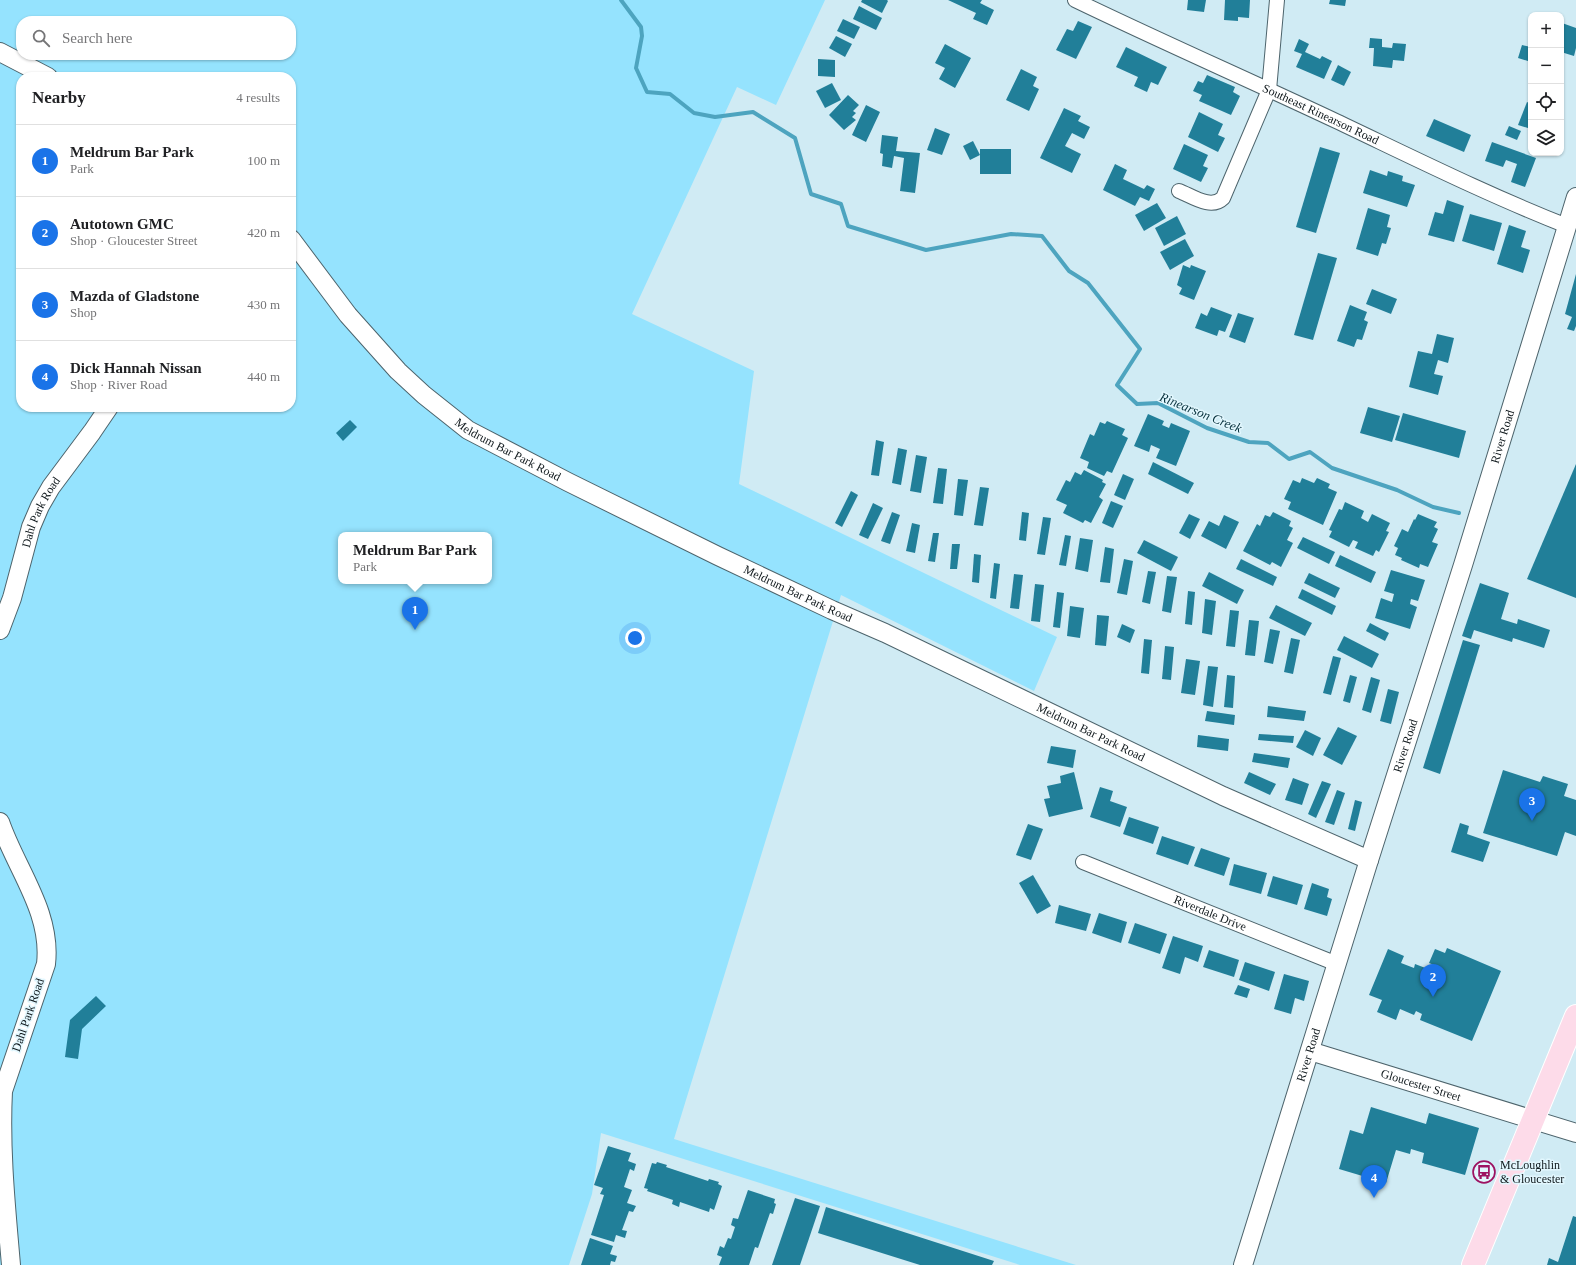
<!DOCTYPE html>
<html lang="en">
<head>
<meta charset="utf-8">
<style>
	:root { --surface:#fff; --page:#f2f2f2; --text:#202124; --muted:#757577; --line:#e0e0e0; --accent:#1a73e8 }
	body { margin:0; font-family:Georgia,serif; background:var(--page); color:var(--text) }
	.controls { position:absolute; right:12px; top:12px; display:grid; overflow:hidden; border-radius:8px; box-shadow:0 1px 3px #0004 }
	.controls button { width:36px; height:36px; display:grid; place-items:center; padding:0; border:0; border-bottom:1px solid var(--line); background:var(--surface); color:var(--text); font:20px sans-serif }
	.you { position:absolute; left:635px; top:638px; width:14px; height:14px; margin:-10px; border:3px solid #fff; border-radius:50%; background:#1a73e8; box-shadow:0 0 0 6px #1a73e833 }
	.badge { display:grid; place-items:center; width:26px; height:26px; border-radius:50%; background:var(--accent); color:#fff; font-size:13px; font-weight:700 }
	.pin { position:absolute; translate:-50% -33px; filter:drop-shadow(0 1px 2px #0008) }
	.pin::after { content:''; position:absolute; top:21px; width:14px; height:12px; background:inherit; clip-path:polygon(0 0,100% 0,50% 100%) }
	.popup { position:absolute; left:338px; top:532px; width:154px; height:52px; box-sizing:border-box; display:grid; place-content:center; border-radius:8px; background:var(--surface); filter:drop-shadow(0 1px 3px #0005); font-size:13px; white-space:nowrap; color:var(--muted) }
	.popup b { font-size:15px; color:var(--text) }
	.popup::after { content:''; position:absolute; left:50%; top:100%; margin-left:-8px; border:8px solid transparent; border-top-color:var(--surface) }
	.list { margin:0; padding:0; list-style:none }
	h2 { display:flex; justify-content:space-between; align-items:center; height:52px; margin:0; padding:0 16px; font-size:17px }
	h2 small { font-size:13px; font-weight:400; color:var(--muted) }
	.list li { display:grid; grid-template-columns:26px 1fr auto; gap:12px; align-items:center; box-sizing:border-box; height:72px; padding:0 16px; border-top:1px solid var(--line) }
	.list b { display:block; font-size:15px; white-space:nowrap }
	.list p { margin:0; font-size:13px; white-space:nowrap; color:var(--muted) }
	.list em { font-size:13px; font-style:normal; color:var(--muted) }
	.icon { flex:none; width:22px; height:22px; fill:none; stroke:currentColor; stroke-width:2; stroke-linecap:round; stroke-linejoin:round }
	.map { position:relative; flex:none; width:1576px; height:1265px; overflow:hidden }
	.search { position:absolute; background:var(--surface); box-shadow:0 1px 3px #0004; left:16px; top:16px; width:280px; height:44px; display:flex; align-items:center; gap:10px; box-sizing:border-box; padding:0 14px; border-radius:16px; color:var(--muted); font-size:15px }
	.panel { position:absolute; background:var(--surface); box-shadow:0 1px 3px #0004; left:16px; top:72px; width:280px; height:340px; border-radius:16px }
	.map>svg:first-child { display:block }
	.green { fill:#95e3fe; fill-rule:evenodd }
	.lines { fill:none; stroke-linecap:round; stroke-linejoin:round }
	.stream { stroke:#4da4bf; stroke-width:4 }
	.building { fill:#217f99 }
	.minor-casing { stroke:#4d646c; stroke-width:16 }
	.tertiary-casing { stroke:#4d646c; stroke-width:20 }
	.primary-casing { stroke:#fff; stroke-width:24 }
	.minor { stroke:#fff; stroke-width:14 }
	.tertiary { stroke:#fff; stroke-width:18 }
	.primary { stroke:#fddbe9; stroke-width:22 }
	.labels { text-anchor:middle; stroke-width:3; stroke-linejoin:round; paint-order:stroke }
	.street-label { font-size:12px; fill:#0f181c; stroke:#e2f7fe }
	.poi-label { font-size:12px; fill:#0f181c; stroke:#e2f7fe; text-anchor:start }
	.water-label { font-size:13px; font-style:italic; fill:#07313d; stroke:#e2f7fe }
</style>
</head>
<body>
<div class="map">
<svg width="1576" height="1265" viewBox="0 0 1576 1265">
	<rect width="100%" height="100%" fill="#d0ebf4"/>
	<path class="green" d="M0,0H825L776,105L737,87L632,314L754,371L739,484L1057,637L1034,691L841,595L674,1139L1076,1265H1020L601,1133L592,1194L569,1265H0ZM21,21H291V55H21ZM21,77H291V407H21ZM341,535H489V581H341Z"/>
	<g class="lines">
		<path class="stream" d="M621,0L641,27L642,36L636,68L647,92L670,94L694,113L715,117L753,112L795,138L811,194L841,204L848,226L926,250L1011,234L1042,236L1069,271L1088,283L1140,349L1117,385L1137,404L1158,403L1207,428L1249,442L1268,443L1289,459L1310,452L1332,468L1397,490L1433,507L1459,513"/>
	</g>
	<g class="building">
		<path d="M862,0H887L888,1L882,13L861,2Z"/>
		<path d="M948,0H982L980,3L994,10L987,25L973,19L976,13Z"/>
		<path d="M1188,0H1206L1204,12L1187,10Z"/>
		<path d="M1225,0H1250L1249,18L1238,17V21L1224,20Z"/>
		<path d="M1330,0H1346L1345,6L1329,4Z"/>
		<path d="M859,6L882,18L876,30L853,19Z"/>
		<path d="M843,19L860,27L854,39L837,31Z"/>
		<path d="M1078,21L1092,27L1076,59L1056,50L1067,29L1073,31Z"/>
		<path d="M1562,23L1576,28V48L1574,56L1561,52Z"/>
		<path d="M836,36L852,44L845,57L829,48Z"/>
		<path d="M1370,38L1382,39V47L1392,48L1393,43L1406,44L1404,61L1393,60L1392,68L1373,66L1374,48H1369Z"/>
		<path d="M1299,39L1309,44L1305,52L1320,59L1322,56L1332,61L1324,79L1296,67L1302,54L1294,51Z"/>
		<path d="M945,44L971,58L955,88L939,79L945,68L935,63Z"/>
		<path d="M1522,45L1531,47V62L1518,58Z"/>
		<path d="M1126,47L1167,67L1158,85L1151,82L1147,92L1134,86L1138,77L1116,67Z"/>
		<path d="M818,59L835,60V77L818,76Z"/>
		<path d="M1338,65L1351,72L1344,86L1331,80Z"/>
		<path d="M1021,69L1037,77L1033,86L1039,89L1029,111L1006,100Z"/>
		<path d="M1207,75L1235,87L1233,92L1240,96L1231,115L1199,101L1202,95L1193,91L1198,81L1203,83Z"/>
		<path d="M832,83L841,100L825,108L816,91Z"/>
		<path d="M848,95L859,105L853,111L856,113L852,117L856,120L844,130L829,115Z"/>
		<path d="M1527,102L1531,104V129L1518,125Z"/>
		<path d="M866,105L880,112L866,142L852,135Z"/>
		<path d="M1064,108L1081,116L1078,121L1090,127L1084,139L1072,133L1065,146L1081,154L1072,173L1040,158Z"/>
		<path d="M1199,112L1223,124L1218,135L1225,138L1218,152L1188,137Z"/>
		<path d="M1434,119L1471,135L1464,152L1426,136Z"/>
		<path d="M1509,126L1521,131L1517,140L1505,135Z"/>
		<path d="M935,128L950,134L942,155L927,150Z"/>
		<path d="M882,135L898,137L896,151L920,153L915,193L900,191L904,158L894,156L892,168L882,166L883,154L880,153Z"/>
		<path d="M973,141L980,155L970,160L963,146Z"/>
		<path d="M1492,142L1536,158L1525,187L1511,182L1517,164L1506,160L1503,167L1485,161Z"/>
		<path d="M1184,144L1208,155L1203,166L1208,168L1201,182L1173,169Z"/>
		<path d="M1320,147L1340,153L1316,233L1296,227Z"/>
		<rect x="980" y="149" width="31" height="25"/>
		<path d="M1115,164L1127,170L1123,179L1144,189L1147,185L1155,189L1149,201L1140,197L1135,206L1103,190Z"/>
		<path d="M1370,170L1387,176L1388,171L1403,176L1402,181L1415,185L1407,207L1363,193Z"/>
		<path d="M1447,200L1464,206L1454,242L1428,235L1435,212L1443,214Z"/>
		<path d="M1157,203L1166,218L1144,231L1135,215Z"/>
		<path d="M1368,208L1390,215L1387,227L1391,228L1386,244L1382,243L1378,256L1356,249Z"/>
		<path d="M1470,214L1502,223L1494,251L1462,241Z"/>
		<path d="M1177,216L1186,234L1164,246L1155,228Z"/>
		<path d="M1509,225L1526,231L1521,247L1530,250L1523,273L1497,264Z"/>
		<path d="M1185,239L1194,256L1170,270L1160,252Z"/>
		<path d="M1318,253L1337,258L1313,340L1294,335Z"/>
		<path d="M1183,265L1190,268L1191,265L1206,271L1194,300L1179,294L1182,288L1177,285Z"/>
		<path d="M1576,274V326L1574,331L1567,329L1572,317L1565,314Z"/>
		<path d="M1372,289L1397,299L1391,314L1366,304Z"/>
		<path d="M1350,305L1367,312L1364,320L1368,322L1362,340L1357,339L1354,347L1337,341Z"/>
		<path d="M1211,307L1232,315L1225,332L1219,330L1217,336L1195,328L1201,313L1207,316Z"/>
		<path d="M1238,313L1254,318L1245,343L1229,337Z"/>
		<path d="M1437,334L1454,338L1448,363L1438,360L1434,374L1443,376L1438,395L1409,387L1418,351L1432,354Z"/>
		<path d="M1368,407L1400,416L1392,442L1360,433Z"/>
		<path d="M1403,413L1466,431L1459,458L1395,440Z"/>
		<path d="M1148,414L1164,421L1162,425L1169,428L1171,423L1190,431L1176,466L1156,458L1160,449L1151,445L1149,452L1134,446Z"/>
		<path d="M350,420L357,427L343,441L336,433Z"/>
		<path d="M1107,421L1125,429L1122,435L1128,438L1112,473L1107,471L1104,476L1087,468L1089,462L1080,458L1090,434L1094,436L1100,422L1105,424Z"/>
		<path d="M876,440L884,442L879,476L871,475Z"/>
		<path d="M898,448L907,450L901,485L892,483Z"/>
		<path d="M916,455L927,457L921,493L910,491Z"/>
		<path d="M1153,462L1194,483L1188,494L1148,474Z"/>
		<path d="M1576,464V598L1527,579Z"/>
		<path d="M938,468L947,469L943,504L933,503Z"/>
		<path d="M1084,470L1103,480L1102,482L1106,484L1099,497L1103,500L1091,523L1085,520L1083,523L1063,513L1067,505L1056,500L1066,480L1070,482L1075,472L1081,475Z"/>
		<path d="M1123,474L1134,479L1125,500L1114,495Z"/>
		<path d="M1302,478L1314,483L1317,478L1330,484L1328,488L1337,492L1323,525L1288,509L1291,502L1284,499L1293,480L1300,483Z"/>
		<path d="M958,479L968,480L963,516L954,515Z"/>
		<path d="M980,487L989,488L983,526L974,525Z"/>
		<path d="M851,491L858,495L842,527L835,523Z"/>
		<path d="M1111,501L1123,506L1113,528L1102,523Z"/>
		<path d="M1345,502L1364,511L1361,518L1368,522L1372,514L1390,523L1386,531L1389,532L1379,552L1376,550L1373,556L1355,548L1358,542L1353,540L1349,547L1329,537L1332,531L1329,530L1339,509L1342,510Z"/>
		<path d="M873,503L883,508L868,539L859,535Z"/>
		<path d="M892,512L900,515L890,544L881,541Z"/>
		<path d="M1022,512L1029,513L1026,541L1019,540Z"/>
		<path d="M1273,512L1291,521L1289,526L1293,528L1287,540L1293,543L1281,567L1272,562L1270,565L1243,551L1257,524L1260,526L1265,515L1270,517Z"/>
		<path d="M1189,514L1200,519L1190,539L1179,533Z"/>
		<path d="M1418,514L1437,522L1434,527L1438,529L1432,542L1438,544L1428,567L1420,564L1419,568L1401,560L1402,558L1395,555L1398,548L1394,546L1402,529L1408,532L1414,519L1415,520Z"/>
		<path d="M1224,515L1239,522L1226,549L1201,536L1209,521L1219,526Z"/>
		<path d="M1043,517L1051,518L1045,555L1037,554Z"/>
		<path d="M912,523L920,525L915,553L906,551Z"/>
		<path d="M933,533H939L935,562L928,561Z"/>
		<path d="M1065,535L1071,536L1066,566L1059,565Z"/>
		<path d="M1303,537L1335,552L1329,564L1297,548Z"/>
		<path d="M1080,538L1093,540L1088,572L1075,569Z"/>
		<path d="M1144,540L1178,557L1171,571L1137,553Z"/>
		<path d="M952,544H960L957,569H950Z"/>
		<path d="M1105,547L1114,549L1110,583L1100,582Z"/>
		<path d="M974,554L981,555L979,583L972,582Z"/>
		<path d="M1340,555L1376,572L1371,583L1335,566Z"/>
		<path d="M1124,559L1133,561L1127,595L1117,593Z"/>
		<path d="M1241,559L1277,577L1273,586L1236,569Z"/>
		<path d="M994,563L1000,564L996,599L990,598Z"/>
		<path d="M1391,570L1425,580L1418,601L1411,599L1410,604L1417,607L1410,629L1375,618L1381,598L1392,602L1394,594L1384,591Z"/>
		<path d="M1148,571L1156,572L1150,604L1142,602Z"/>
		<path d="M1209,572L1244,590L1237,604L1202,586Z"/>
		<path d="M1309,573L1340,588L1335,598L1304,583Z"/>
		<path d="M1014,574L1023,575L1019,609L1010,608Z"/>
		<path d="M1167,576L1177,577L1171,613L1162,611Z"/>
		<path d="M1480,583L1509,593L1501,619L1517,624L1518,619L1550,630L1544,648L1513,638L1512,642L1474,630L1471,639L1462,636Z"/>
		<path d="M1035,584L1044,585L1040,622L1031,621Z"/>
		<path d="M1302,589L1336,606L1332,615L1298,598Z"/>
		<path d="M1188,591L1195,592L1192,625L1185,624Z"/>
		<path d="M1057,592L1064,593L1060,628L1053,627Z"/>
		<path d="M1205,599L1216,601L1212,635L1202,633Z"/>
		<path d="M1276,605L1312,623L1305,636L1269,618Z"/>
		<path d="M1070,606L1084,608L1080,638L1067,636Z"/>
		<path d="M1230,610L1239,611L1235,647L1226,646Z"/>
		<path d="M1097,615L1109,616L1106,646L1095,645Z"/>
		<path d="M1249,620L1259,621L1255,656L1245,655Z"/>
		<path d="M1370,623L1389,633L1385,641L1366,631Z"/>
		<path d="M1122,624L1135,630L1130,643L1117,637Z"/>
		<path d="M1270,629L1280,631L1273,664L1264,662Z"/>
		<path d="M1344,636L1379,654L1372,668L1337,650Z"/>
		<path d="M1291,638L1300,640L1293,674L1284,672Z"/>
		<path d="M1144,639L1152,640L1149,674L1141,673Z"/>
		<path d="M1463,640L1480,645L1440,774L1423,768Z"/>
		<path d="M1165,646L1174,647L1171,680L1162,679Z"/>
		<path d="M1333,656L1341,658L1331,695L1323,693Z"/>
		<path d="M1186,659L1200,661L1195,695L1181,693Z"/>
		<path d="M1208,666L1218,667L1213,707L1203,705Z"/>
		<path d="M1227,675L1235,676L1233,708L1224,707Z"/>
		<path d="M1350,675L1357,677L1350,703L1343,701Z"/>
		<path d="M1371,677L1380,680L1371,713L1362,710Z"/>
		<path d="M1388,689L1399,692L1391,724L1380,721Z"/>
		<path d="M1268,706L1306,711L1304,721L1267,717Z"/>
		<path d="M1207,711L1235,715L1234,725L1205,721Z"/>
		<path d="M1338,727L1357,736L1342,765L1323,755Z"/>
		<path d="M1305,730L1321,738L1313,756L1296,747Z"/>
		<path d="M1259,734L1294,736L1293,743L1258,740Z"/>
		<path d="M1198,735L1229,739L1228,751L1197,747Z"/>
		<path d="M1051,746L1076,750L1073,768L1047,763Z"/>
		<path d="M1254,753L1290,758L1288,768L1252,762Z"/>
		<path d="M1503,770L1540,782L1543,776L1568,784L1564,796L1576,800V836L1565,832L1557,856L1483,833Z"/>
		<path d="M1074,772L1083,809L1049,817L1044,799L1050,798L1047,786L1061,783L1060,776Z"/>
		<path d="M1249,772L1276,784L1270,795L1244,783Z"/>
		<path d="M1293,778L1309,784L1302,805L1285,800Z"/>
		<path d="M1322,781L1331,784L1316,818L1308,814Z"/>
		<path d="M1100,787L1113,791L1110,801L1127,807L1120,827L1090,817Z"/>
		<path d="M1337,790L1345,793L1334,825L1325,822Z"/>
		<path d="M1355,800L1362,802L1355,831L1348,829Z"/>
		<path d="M1129,817L1159,827L1153,844L1123,834Z"/>
		<path d="M1460,823L1469,826L1467,834L1490,842L1483,862L1451,852Z"/>
		<path d="M1028,824L1043,829L1031,860L1016,855Z"/>
		<path d="M1162,836L1195,847L1188,865L1156,854Z"/>
		<path d="M1201,848L1230,858L1224,876L1194,866Z"/>
		<path d="M1234,864L1267,873L1261,894L1229,885Z"/>
		<path d="M1033,875L1051,906L1037,914L1019,883Z"/>
		<path d="M1273,876L1303,885L1297,905L1267,896Z"/>
		<path d="M1312,883L1329,889L1327,897L1332,899L1327,916L1304,909Z"/>
		<path d="M1059,905L1091,914L1086,931L1055,923Z"/>
		<path d="M1099,913L1127,922L1121,943L1092,933Z"/>
		<path d="M1135,923L1167,934L1160,954L1128,943Z"/>
		<path d="M1173,936L1203,946L1198,962L1185,957L1180,974L1162,968Z"/>
		<path d="M1447,948L1501,971L1472,1041L1420,1020L1422,1014L1416,1011L1414,1015L1400,1009L1396,1020L1377,1012L1382,1000L1369,995L1388,949L1404,956L1401,963L1414,968L1415,964L1428,969L1426,974L1435,977L1439,967L1429,963L1435,949L1445,953Z"/>
		<path d="M1209,950L1239,960L1234,977L1203,967Z"/>
		<path d="M1245,962L1275,972L1269,991L1239,980Z"/>
		<path d="M1284,974L1309,981L1304,1001L1295,998L1291,1014L1274,1009Z"/>
		<path d="M1238,985L1250,989L1247,998L1234,994Z"/>
		<path d="M96,996L106,1006L82,1029L78,1059L65,1057L70,1020Z"/>
		<path d="M1371,1107L1426,1124L1429,1113L1479,1128L1465,1175L1422,1163L1424,1153L1411,1149L1410,1154L1396,1150L1386,1183L1339,1169L1350,1130L1363,1134Z"/>
		<path d="M608,1146L631,1153L628,1161L636,1164L634,1171L630,1169L624,1187L632,1190L627,1203L636,1206L633,1212L629,1211L622,1230L627,1231L625,1238L616,1235L614,1242L591,1235L604,1195L600,1194L603,1188L594,1185Z"/>
		<path d="M657,1162L667,1165L666,1167L708,1181L709,1179L719,1182L718,1184L722,1186L714,1210L710,1208L709,1212L680,1202L679,1207L672,1204L673,1200L647,1191L648,1189L644,1188L652,1163L656,1164Z"/>
		<path d="M748,1190L775,1199L774,1203L776,1204L773,1214L770,1213L758,1248L755,1247L749,1265H719L722,1257L717,1255L720,1246L724,1248L728,1238L731,1239L735,1227L731,1225L733,1218L738,1219Z"/>
		<path d="M795,1198L820,1206L800,1265H772Z"/>
		<path d="M826,1207L994,1261L992,1265H920L818,1233Z"/>
		<path d="M1573,1216L1576,1217V1265H1547L1549,1258L1558,1262Z"/>
		<path d="M590,1238L613,1246L610,1254L617,1256L615,1262L611,1261L610,1265H581Z"/>
	</g>
	<g class="lines">
		<g class="minor-casing">
			<g id="minor">
				<path id="s1" d="M1075,0C1162,42 1249,80 1336,121C1412,157 1488,195 1567,226"/>
				<path d="M1179,191C1192,196 1211,210 1223,198L1269,90L1277,0"/>
				<path id="s2" d="M1083,862L1337,964"/>
			</g>
		</g>
		<g class="tertiary-casing">
			<g id="tertiary">
				<path d="M0,52L48,77"/>
				<path id="s3" d="M291,239L348,315L398,371L424,395L468,430L568,482L718,556L832,610L885,633L1223,796L1369,860"/>
				<path id="s4" d="M0,630L12,598L31,527L40,506L51,487L92,432L109,407"/>
				<path d="M0,822C16,869 52,912 46,964L3,1091C0,1149 6,1207 11,1265"/>
				<path id="s5" d="M1310,1051L1576,1133"/>
				<path id="s6" d="M1243,1265L1369,860L1463,565L1576,197"/>
			</g>
		</g>
		<g class="primary-casing">
			<path id="primary" d="M1473,1265L1576,1016"/>
		</g>
		<use href="#minor" class="minor"/>
		<use href="#tertiary" class="tertiary"/>
		<use href="#primary" class="primary"/>
	</g>
	<defs>
		<g id="bus-ring" transform="scale(1.15)"><circle r="9.5" fill="#e2f7fe" stroke="#9d1362" stroke-width="1.5"/><path d="M-5-6H5V4H4V6H2V4H-2V6H-4V4H-5ZM-3.5-4V0h7V-4ZM-3.5 1.2v1.5H-2V1.2ZM2 1.2v1.5H3.5V1.2Z" fill="#9d1362"/></g>
	</defs>
	<g fill-rule="evenodd">
		<use href="#bus-ring" x="1484" y="1172"/>
	</g>
	<g class="labels">
		<g class="street-label">
			<text dy="4" stroke="none"><textPath href="#s1" startOffset="271">Southeast Rinearson Road</textPath></text>
			<text dy="4" stroke="none"><textPath href="#s6" startOffset="868">River Road</textPath></text>
			<text dy="4" stroke="none"><textPath href="#s3" startOffset="306">Meldrum Bar Park Road</textPath></text>
			<text dy="4" stroke="none"><textPath href="#s4" startOffset="125">Dahl Park Road</textPath></text>
			<text dy="4" stroke="none"><textPath href="#s3" startOffset="630">Meldrum Bar Park Road</textPath></text>
			<text dy="4" stroke="none"><textPath href="#s3" startOffset="954">Meldrum Bar Park Road</textPath></text>
			<text dy="4" stroke="none"><textPath href="#s6" startOffset="544">River Road</textPath></text>
			<text dy="4" stroke="none"><textPath href="#s2" startOffset="137">Riverdale Drive</textPath></text>
			<text transform="translate(28 1015) rotate(-71)" y="4">Dahl Park Road</text>
			<text dy="4" stroke="none"><textPath href="#s6" startOffset="220">River Road</textPath></text>
			<text dy="4" stroke="none"><textPath href="#s5" startOffset="116">Gloucester Street</textPath></text>
		</g>
		<g class="poi-label">
			<text x="1500" y="1169">McLoughlin<tspan x="1500" dy="14">&amp; Gloucester</tspan></text>
		</g>
		<g class="water-label">
			<text transform="translate(1201 412) rotate(22)" y="5">Rinearson Creek</text>
		</g>
	</g>
</svg>
<div class="controls">
<button>+</button>
<button>−</button>
<button><svg class="icon" aria-label="locate" viewBox="0 0 24 24"><circle cx="12" cy="12" r="6"/><path d="M12 2v4M12 18v4M2 12h4M18 12h4"/></svg></button>
<button><svg class="icon" aria-label="layers" viewBox="0 0 24 24"><path d="M12 4l9 5-9 5-9-5zM3 14l9 5 9-5"/></svg></button>
</div>
<div class="you"></div>
<div class="pin badge" style="left:415px;top:630px">1</div>
<div class="popup"><b>Meldrum Bar Park</b>Park</div>
<div class="pin badge" style="left:1433px;top:997px">2</div>
<div class="pin badge" style="left:1532px;top:821px">3</div>
<div class="pin badge" style="left:1374px;top:1198px">4</div>
<div class="search"><svg class="icon" aria-label="search" viewBox="0 0 24 24"><circle cx="10" cy="10" r="6"/><path d="M15 15l6 6"/></svg>Search here</div>
<section class="panel">
<h2>Nearby<small>4 results</small></h2>
<ul class="list">
<li><span class="badge">1</span><div><b>Meldrum Bar Park</b><p>Park</p></div><em>100 m</em></li>
<li><span class="badge">2</span><div><b>Autotown GMC</b><p>Shop · Gloucester Street</p></div><em>420 m</em></li>
<li><span class="badge">3</span><div><b>Mazda of Gladstone</b><p>Shop</p></div><em>430 m</em></li>
<li><span class="badge">4</span><div><b>Dick Hannah Nissan</b><p>Shop · River Road</p></div><em>440 m</em></li>
</ul>
</section>
</div>
</body>
</html>
